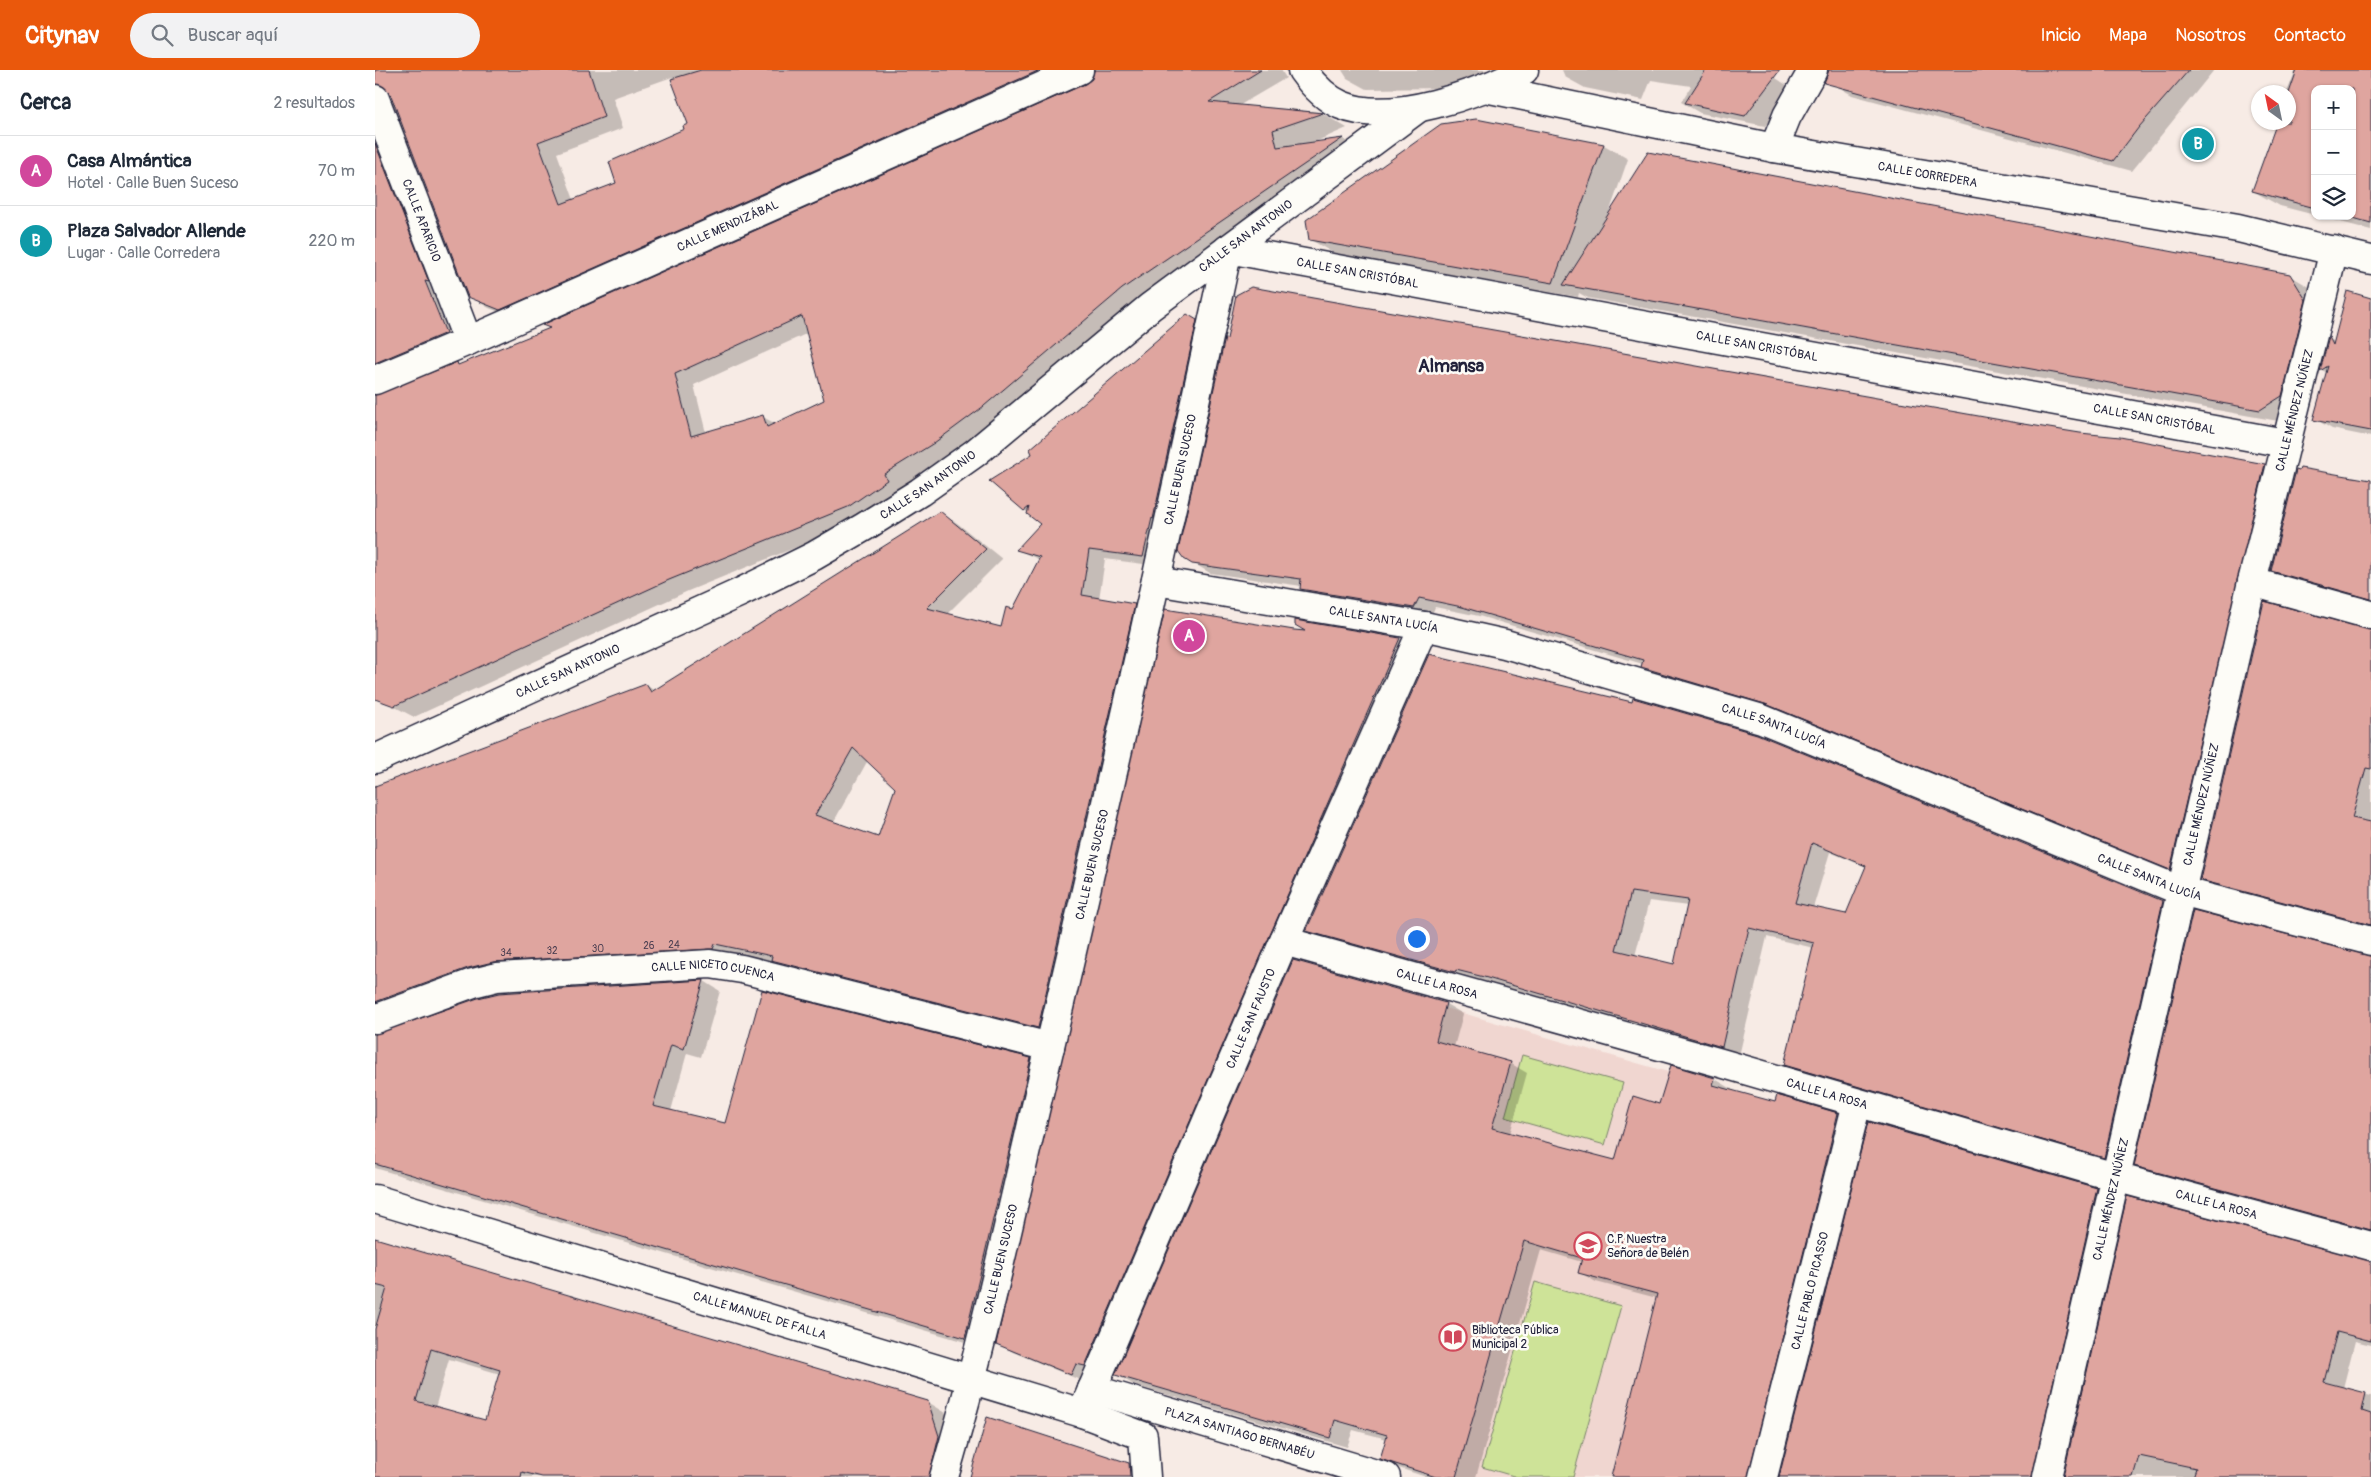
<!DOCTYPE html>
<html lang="es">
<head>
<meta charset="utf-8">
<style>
	:root { --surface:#fff; --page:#f2f2f3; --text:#1f2937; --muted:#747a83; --line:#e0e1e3; --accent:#ea580c }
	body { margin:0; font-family:Pangolin,sans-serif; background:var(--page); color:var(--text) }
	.controls { position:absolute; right:15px; top:15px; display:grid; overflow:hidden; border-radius:10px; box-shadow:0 1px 4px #0004 }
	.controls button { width:45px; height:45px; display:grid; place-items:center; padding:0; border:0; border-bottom:1px solid var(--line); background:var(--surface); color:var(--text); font:25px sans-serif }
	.compass { position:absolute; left:1876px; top:15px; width:45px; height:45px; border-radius:50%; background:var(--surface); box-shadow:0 1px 4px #0004; rotate:327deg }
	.you { position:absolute; left:1041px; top:868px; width:18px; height:18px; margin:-12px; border:4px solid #fff; border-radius:50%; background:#1a73e8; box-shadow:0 0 0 8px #1a73e833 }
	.badge { display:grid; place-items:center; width:32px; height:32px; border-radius:50%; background:var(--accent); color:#fff; font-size:16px; font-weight:700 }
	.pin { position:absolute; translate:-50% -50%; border:2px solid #fff; box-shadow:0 1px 5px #0006 }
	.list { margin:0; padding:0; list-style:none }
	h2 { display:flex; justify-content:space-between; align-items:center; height:65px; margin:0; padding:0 20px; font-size:21px }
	h2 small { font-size:16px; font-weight:400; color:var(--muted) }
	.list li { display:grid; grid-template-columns:32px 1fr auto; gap:15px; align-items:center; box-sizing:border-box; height:70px; padding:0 20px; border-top:1px solid var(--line) }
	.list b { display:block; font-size:19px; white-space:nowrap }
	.list p { margin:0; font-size:16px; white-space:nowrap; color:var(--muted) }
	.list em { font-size:16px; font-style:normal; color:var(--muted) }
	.icon { flex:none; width:28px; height:28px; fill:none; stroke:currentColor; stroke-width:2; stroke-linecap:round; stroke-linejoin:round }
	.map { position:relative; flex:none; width:1996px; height:1407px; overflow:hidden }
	header { display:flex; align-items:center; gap:30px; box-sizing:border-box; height:70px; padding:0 25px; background:var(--accent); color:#fff }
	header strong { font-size:24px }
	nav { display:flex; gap:28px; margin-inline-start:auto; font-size:18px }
	.search { width:350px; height:45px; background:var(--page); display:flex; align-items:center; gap:12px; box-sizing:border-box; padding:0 18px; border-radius:28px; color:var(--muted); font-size:19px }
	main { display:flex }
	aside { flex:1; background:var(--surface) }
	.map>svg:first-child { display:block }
	.built { fill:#f0d6d0 }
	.green { fill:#cee398; stroke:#78826a }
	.shadow { fill:#0003; fill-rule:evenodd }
	.building { fill:#dfa59f; stroke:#22223b; fill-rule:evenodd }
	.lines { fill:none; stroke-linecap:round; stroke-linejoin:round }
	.minor-casing { stroke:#22223b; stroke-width:31 }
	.minor { stroke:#fdfcf7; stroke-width:28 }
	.labels { text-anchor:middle; stroke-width:5; stroke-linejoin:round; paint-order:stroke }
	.number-label { font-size:10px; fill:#514354 }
	.street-label { font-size:12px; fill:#22223b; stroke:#fdfcf7 }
	.poi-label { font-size:12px; fill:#22223b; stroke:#fdfcf7; text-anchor:start }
	.district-label { font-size:18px; font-weight:bold; fill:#22223b; stroke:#fdfcf7 }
</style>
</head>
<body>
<header>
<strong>Citynav</strong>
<div class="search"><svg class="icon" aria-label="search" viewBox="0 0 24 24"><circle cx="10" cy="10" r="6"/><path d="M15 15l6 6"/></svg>Buscar aquí</div>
<nav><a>Inicio</a><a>Mapa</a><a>Nosotros</a><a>Contacto</a></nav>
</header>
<main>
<aside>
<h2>Cerca<small>2 resultados</small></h2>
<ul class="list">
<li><span class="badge" style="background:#d1479c">A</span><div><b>Casa Almántica</b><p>Hotel · Calle Buen Suceso</p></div><em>70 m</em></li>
<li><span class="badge" style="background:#0f9aa8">B</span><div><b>Plaza Salvador Allende</b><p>Lugar · Calle Corredera</p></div><em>220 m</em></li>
</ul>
</aside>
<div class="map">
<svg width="1996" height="1407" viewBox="0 0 1996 1407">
	<rect width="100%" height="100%" fill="#f7ebe5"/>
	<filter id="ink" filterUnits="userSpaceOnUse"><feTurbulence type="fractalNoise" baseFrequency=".02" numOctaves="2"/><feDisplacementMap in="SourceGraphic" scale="10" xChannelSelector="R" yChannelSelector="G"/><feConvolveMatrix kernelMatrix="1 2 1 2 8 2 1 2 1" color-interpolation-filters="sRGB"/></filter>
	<g filter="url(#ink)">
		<path class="built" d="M1070,938L1335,1014L1236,1407H1081L1138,1209L1057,983Z"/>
		<g class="green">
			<path d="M1147,985L1248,1013L1230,1075L1130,1047Z"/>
			<path d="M1160,1212L1246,1236L1198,1407H1142L1107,1397Z"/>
		</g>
		<g class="shadow">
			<path d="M0,0H709L146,250L114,238L94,226L16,25H14L7,31L89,274L6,312L5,324H0ZM297,7L315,55L242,113L199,130L182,83L248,58L238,28Z"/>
			<path d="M720,0H906L911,8L865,35L945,42L972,58L935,74L968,69L986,79L579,384L528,416L531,422L493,448L313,521L39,647L7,630L0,616V331L82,294L86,296L176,259L170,255L711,15L718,10ZM433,263L451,330L401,354L388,347L331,363L319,315Z"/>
			<path d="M967,0H1120L1071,18L992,19L972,8Z"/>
			<path d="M1187,0H1388L1418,19L1390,56L1325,43L1306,32L1316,16L1276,10L1268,30L1210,18L1190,7Z"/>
			<path d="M1471,0H1839L1757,101L1477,25L1460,15Z"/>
			<path d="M1921,0H1996V160L1943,146H1977V19H1940V145L1905,136L1878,121L1914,52L1912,22Z"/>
			<path d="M1101,50L1229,75L1253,89L1233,146L1914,205L1938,219L1909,352L1213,228L1204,223L1203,227L960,184L936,170Z"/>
			<path d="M1996,229V367L1957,359L1940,349L1952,303L1947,300L1954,269L1960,272Z"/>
			<path d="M812,246L838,261L784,496L730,489L724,529L759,536L776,545L680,966L414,899L402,892L356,882L355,888L135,901L1,956L2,965L125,924L329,911L345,921L326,987L312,983L296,1041L351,1054L656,990L672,999L607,1277L0,1098V718L271,615L280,621L565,443L582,453L627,489L571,545L627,559L665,490L643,480L666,454L616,411L659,384ZM493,690L522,717L503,768L458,753ZM405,891L670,958L669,961L409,895Z"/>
			<path d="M1643,354L1890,395L1906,405L1812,808L1411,643L1284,606L1268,597V594L1104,546L1060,537L1056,547L943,528L926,519L927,516L835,503L810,488Z"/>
			<path d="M1996,411V533L1915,510L1897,500Z"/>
			<path d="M921,552L1025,569L1040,578L712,1313L638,1282L623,1273L935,563Z"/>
			<path d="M1996,561V859L1844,819L1826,809Z"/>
			<path d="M1258,634L1787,832L1805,842L1747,1097L1428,1005L1411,994L1439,878L1392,867L1364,986L1127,917L1098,909L1097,912L949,870L932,860ZM1455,782L1491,797L1472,846L1438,838ZM1274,831L1313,836L1300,895L1260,886Z"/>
			<path d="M1996,887V1164L1778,1105L1761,1095Z"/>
			<path d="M919,891L1071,934L1088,944L1079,977L1135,993L1152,1003L1135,1064L1241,1091L1285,1035L1340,1009L1357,1019L1356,1021L1401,1034L1403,1027L1463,1044L1480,1054L1392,1407H1237L1282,1228L1221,1212L1204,1202L1207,1192L1166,1180L1101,1407H1051L1024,1398L1006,1388L1012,1369L978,1360L972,1377L759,1315L742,1305Z"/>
			<path d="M1722,1119L1739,1129L1675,1407H1405Z"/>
			<path d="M0,1169L553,1332L571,1343L582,1377L574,1407H0ZM74,1289L125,1304L111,1352L60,1338Z"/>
			<path d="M1996,1192V1275L1980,1271L1968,1318L1996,1326V1407H1689Z"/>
		</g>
		<g class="building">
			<path d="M0,0H214L229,47L163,72L186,134L241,113L234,92L309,59L308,56L313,54L296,9L326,0H665L125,240L93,227L15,23L9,17L0,14Z"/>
			<path d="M719,0H886L834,32L948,43L898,60L902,77L968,68L747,219L609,336L559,373L509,404L512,410L473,437L294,510L19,636L0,629V325L82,292L83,295L175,258L167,255L710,14L717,9ZM427,246L449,330L392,357L388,345L316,366L300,304Z"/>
			<path d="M1331,0H1405L1370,46L1310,33Z"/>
			<path d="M1454,0H1814L1764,57L1738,91L1449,13Z"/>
			<path d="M1922,0H1996V153L1971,146H1977V19H1940V138L1877,121L1902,52H1914V23Z"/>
			<path d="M1101,49L1229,74L1178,213L934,170L931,150L1066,54Z"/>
			<path d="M0,73L54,212L50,211L71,263L0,293Z"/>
			<path d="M1273,82L1915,204L1931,230L1907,326L1885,340L1188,215Z"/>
			<path d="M876,217L1643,353L1705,363L1745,367L1890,394L1795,800L1393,635L1266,597L1268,590L1087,537L1044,528L1039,538L925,519L926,509L817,494L809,489L803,481L850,268L852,269L861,225Z"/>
			<path d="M1972,221L1996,228V361L1938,350L1953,296L1945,301L1954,267L1958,275Z"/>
			<path d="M812,244L822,250L778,449L777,448L768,487L714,480L707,525L760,534L663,958L396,890L397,886L340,874L338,879L118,892L93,898L0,932V716L271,614L276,622L565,441L611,479L552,538L626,557L631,537L638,539L665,487L641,480L665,454L652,444L654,437L649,441L614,411L657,384L655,379ZM478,678L520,718L503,767L440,745Z"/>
			<path d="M1925,398L1996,410V529L1896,501L1921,400L1924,401Z"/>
			<path d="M1889,531L1996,560V699L1991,698L1977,748L1996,752V855L1825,810Z"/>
			<path d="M790,539L919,560L930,561L920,555V550L1025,568L895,865L710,1296L701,1294L696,1305L621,1274Z"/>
			<path d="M1054,584L1257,632L1258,628L1382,664L1788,831L1729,1088L1409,995L1439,873L1374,858L1347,977L1109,907L1081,900L1080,902L931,861ZM1437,773L1491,796L1471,844L1420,833ZM1256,822L1313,830L1299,894L1241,880Z"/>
			<path d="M1818,840L1996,886V1160L1759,1096Z"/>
			<path d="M918,890L1071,933L1061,971L1136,992L1117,1058L1240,1090L1258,1026L1284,1034L1296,995L1340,1008L1338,1015L1400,1032L1402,1025L1463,1043L1373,1407H1236L1282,1224L1203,1203L1207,1188L1149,1171L1081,1407H1061L1005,1389L1012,1365L960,1350L955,1368L740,1305Z"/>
			<path d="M329,910L309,979L296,975L278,1036L350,1053L387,920L656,988L590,1268L0,1094V964L103,928L124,923Z"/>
			<path d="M1493,1052L1722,1118L1657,1407H1404Z"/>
			<path d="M1752,1126L1996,1191V1271L1962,1262L1949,1312L1991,1323L1987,1341L1996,1344V1407H1818L1821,1398L1764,1386L1758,1407H1688Z"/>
			<path d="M0,1168L553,1331L564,1366L554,1407H167L147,1402L146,1407H0V1259L12,1218L0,1215ZM56,1279L125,1300L110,1350L41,1331Z"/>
			<path d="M612,1347L754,1393L755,1407H595Z"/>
		</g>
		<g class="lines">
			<g class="minor-casing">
				<g id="minor">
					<path d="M927,0C937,14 950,28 966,35C1016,56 1104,23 1149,0"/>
					<path id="s1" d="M1110,18L1399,78L1863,158L1996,190"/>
					<path id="s2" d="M0,29L93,271"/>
					<path d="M1399,78L1412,46L1438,0"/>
					<path id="s3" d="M853,179L1910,373"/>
					<path id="s4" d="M0,310L93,271L704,0"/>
					<path id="s5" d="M781,511L1049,556L1130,574L1387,649L1806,821L1996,871"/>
					<path d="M1877,512L1996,545"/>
					<path id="s6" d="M0,689L364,523L439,486L489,457L545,422L600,383L775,237L1042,39"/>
					<path id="s7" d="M909,871L1346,993L1740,1107L1996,1176"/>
					<path id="s8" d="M0,949L98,913L122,907L335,894L367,899L675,977"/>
					<path id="s9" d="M0,1129L707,1343L768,1366L771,1407"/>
					<path id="s10" d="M717,1319L1011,1407"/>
					<path id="s11" d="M707,1343L909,871L1049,556"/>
					<path id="s12" d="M569,1407C611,1265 641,1120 675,976C737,711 796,445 853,179"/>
					<path id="s13" d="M1388,1407L1482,1033"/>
					<path id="s14" d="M1672,1407L1877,512L1959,180"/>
				</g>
			</g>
			<use href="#minor" class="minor"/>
		</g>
	</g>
	<defs>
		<g id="school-ring" transform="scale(1.4375)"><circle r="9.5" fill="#fdfcf7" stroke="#d1495b" stroke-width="1.5"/><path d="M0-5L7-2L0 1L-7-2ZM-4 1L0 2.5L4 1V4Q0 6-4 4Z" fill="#d1495b"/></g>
		<g id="library-ring" transform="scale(1.4375)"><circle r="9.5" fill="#fdfcf7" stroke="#d1495b" stroke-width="1.5"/><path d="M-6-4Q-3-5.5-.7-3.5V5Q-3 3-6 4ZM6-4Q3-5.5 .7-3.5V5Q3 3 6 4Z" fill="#d1495b"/></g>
	</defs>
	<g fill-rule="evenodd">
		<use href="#school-ring" x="1213" y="1176"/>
		<use href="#library-ring" x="1078" y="1267"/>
	</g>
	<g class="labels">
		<g class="number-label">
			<text x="299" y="878">24</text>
			<text x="274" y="879">26</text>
			<text x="223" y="882">30</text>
			<text x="177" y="884">32</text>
			<text x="131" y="886">34</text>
		</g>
		<g class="street-label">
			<text dy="4" stroke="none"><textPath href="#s1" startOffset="451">CALLE CORREDERA</textPath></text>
			<text dy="4" stroke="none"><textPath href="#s2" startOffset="130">CALLE APARICIO</textPath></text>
			<text dy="4" stroke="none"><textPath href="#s4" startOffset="385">CALLE MENDIZÁBAL</textPath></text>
			<text dy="4" stroke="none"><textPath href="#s6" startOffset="1022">CALLE SAN ANTONIO</textPath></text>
			<text dy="4" stroke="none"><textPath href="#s3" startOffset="132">CALLE SAN CRISTÓBAL</textPath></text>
			<text dy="4" stroke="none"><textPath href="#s3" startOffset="538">CALLE SAN CRISTÓBAL</textPath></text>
			<text dy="4" stroke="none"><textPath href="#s14" startOffset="1095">CALLE MÉNDEZ NÚÑEZ</textPath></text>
			<text dy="4" stroke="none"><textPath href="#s3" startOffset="942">CALLE SAN CRISTÓBAL</textPath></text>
			<text dy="4" stroke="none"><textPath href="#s12" startOffset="1035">CALLE BUEN SUCESO</textPath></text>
			<text dy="4" stroke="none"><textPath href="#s6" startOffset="618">CALLE SAN ANTONIO</textPath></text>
			<text dy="4" stroke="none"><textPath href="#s5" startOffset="231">CALLE SANTA LUCÍA</textPath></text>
			<text dy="4" stroke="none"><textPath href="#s6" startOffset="212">CALLE SAN ANTONIO</textPath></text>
			<text dy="4" stroke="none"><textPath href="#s5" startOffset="636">CALLE SANTA LUCÍA</textPath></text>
			<text dy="4" stroke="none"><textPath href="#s14" startOffset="690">CALLE MÉNDEZ NÚÑEZ</textPath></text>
			<text dy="4" stroke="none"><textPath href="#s12" startOffset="630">CALLE BUEN SUCESO</textPath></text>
			<text dy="4" stroke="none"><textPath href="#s5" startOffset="1041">CALLE SANTA LUCÍA</textPath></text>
			<text dy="4" stroke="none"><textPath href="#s8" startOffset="346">CALLE NICETO CUENCA</textPath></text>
			<text dy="4" stroke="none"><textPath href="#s7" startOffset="159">CALLE LA ROSA</textPath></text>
			<text dy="4" stroke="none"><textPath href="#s11" startOffset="429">CALLE SAN FAUSTO</textPath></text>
			<text dy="4" stroke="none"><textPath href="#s7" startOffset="564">CALLE LA ROSA</textPath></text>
			<text dy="4" stroke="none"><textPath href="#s14" startOffset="285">CALLE MÉNDEZ NÚÑEZ</textPath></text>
			<text dy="4" stroke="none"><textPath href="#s7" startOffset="969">CALLE LA ROSA</textPath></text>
			<text dy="4" stroke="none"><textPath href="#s12" startOffset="225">CALLE BUEN SUCESO</textPath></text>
			<text dy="4" stroke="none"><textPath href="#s13" startOffset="192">CALLE PABLO PICASSO</textPath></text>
			<text dy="4" stroke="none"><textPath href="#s9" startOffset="402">CALLE MANUEL DE FALLA</textPath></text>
			<text dy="4" stroke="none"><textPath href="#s10" startOffset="154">PLAZA SANTIAGO BERNABÉU</textPath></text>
		</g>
		<g class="poi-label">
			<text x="1232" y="1173">C.P. Nuestra<tspan x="1232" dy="14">Señora de Belén</tspan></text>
			<text x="1097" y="1264">Biblioteca Pública<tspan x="1097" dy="14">Municipal 2</tspan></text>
		</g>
		<g class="district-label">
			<text x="1076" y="302">Almansa</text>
		</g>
	</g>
</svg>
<div class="controls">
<button>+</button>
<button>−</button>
<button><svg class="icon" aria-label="layers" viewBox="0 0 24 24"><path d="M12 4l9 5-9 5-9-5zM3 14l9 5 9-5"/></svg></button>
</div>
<svg class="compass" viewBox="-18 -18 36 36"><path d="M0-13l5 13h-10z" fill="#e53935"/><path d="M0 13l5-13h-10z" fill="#747a83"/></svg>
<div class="you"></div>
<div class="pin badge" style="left:814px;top:566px;background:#d1479c">A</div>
<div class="pin badge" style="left:1823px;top:74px;background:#0f9aa8">B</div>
</div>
</main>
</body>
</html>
